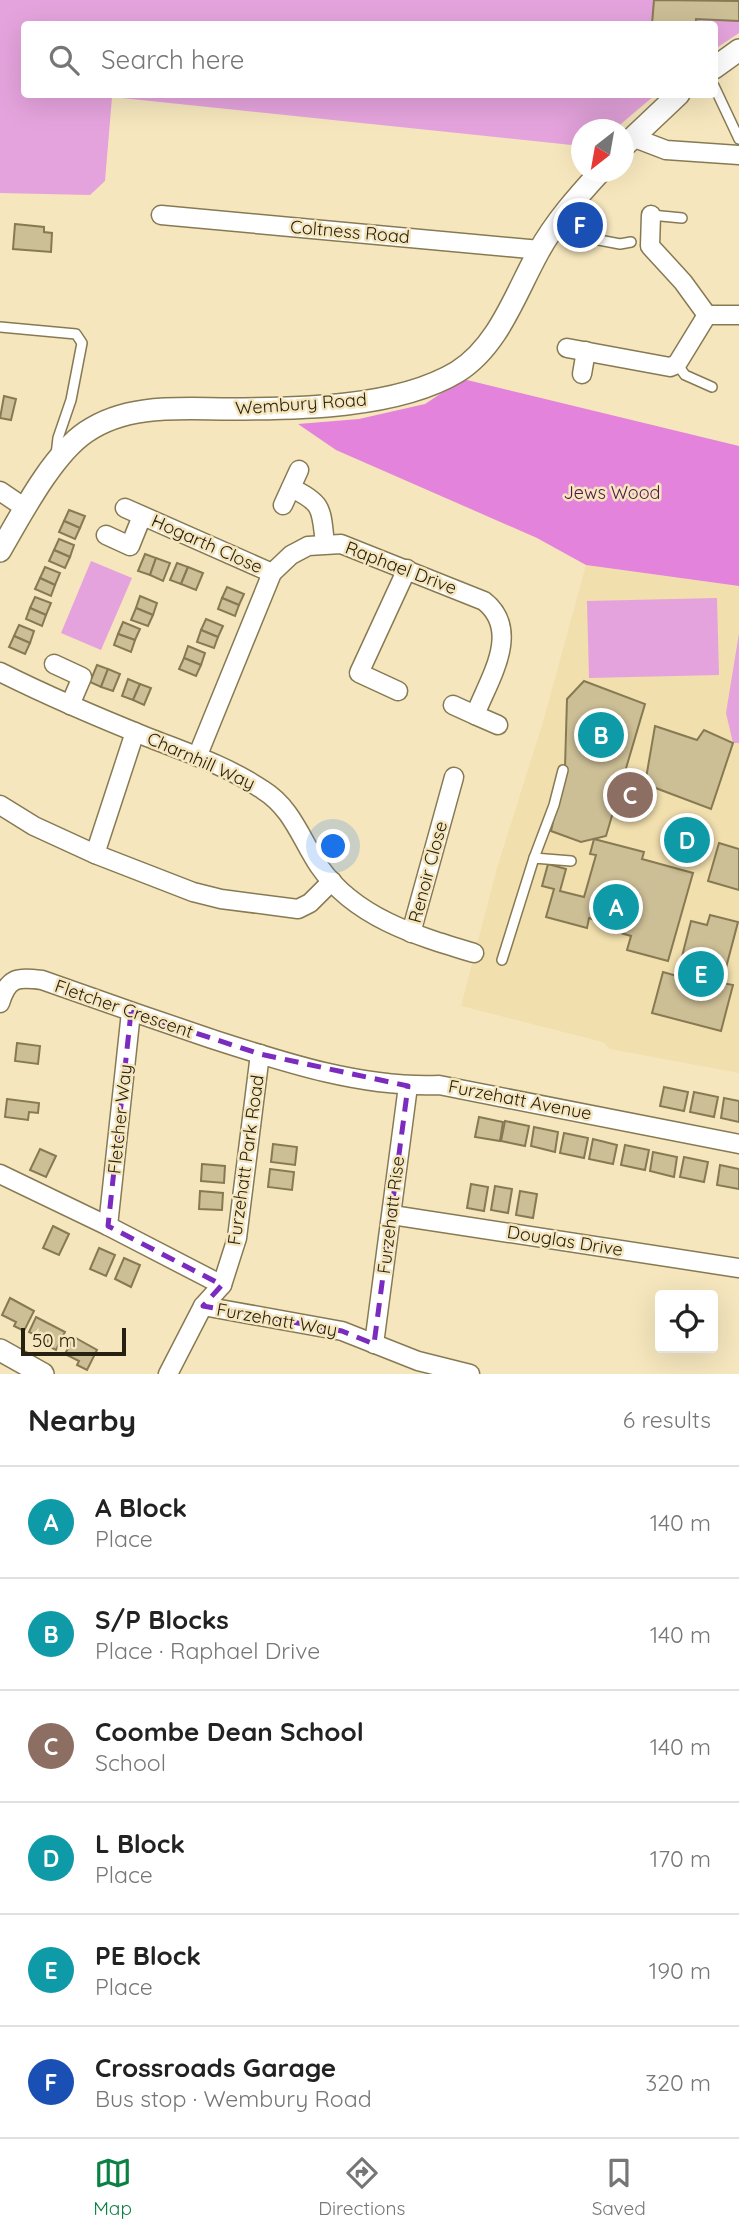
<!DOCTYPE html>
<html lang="en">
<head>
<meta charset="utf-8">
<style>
	:root { --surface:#fff; --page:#f2f2f2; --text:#222; --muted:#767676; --line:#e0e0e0; --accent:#0b8043 }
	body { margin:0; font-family:Quicksand,sans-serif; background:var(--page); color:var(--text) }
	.controls { position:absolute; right:21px; bottom:21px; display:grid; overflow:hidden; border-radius:7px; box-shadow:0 7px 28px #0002 }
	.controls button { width:63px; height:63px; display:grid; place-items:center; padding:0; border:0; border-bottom:2px solid var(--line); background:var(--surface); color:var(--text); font:35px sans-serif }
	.compass { position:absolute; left:571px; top:119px; width:63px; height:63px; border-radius:50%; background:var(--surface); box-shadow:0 7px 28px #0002; rotate:211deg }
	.scale { position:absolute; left:21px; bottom:18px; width:105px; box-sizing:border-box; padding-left:7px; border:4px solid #272111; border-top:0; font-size:19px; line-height:24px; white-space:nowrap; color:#272111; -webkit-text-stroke:5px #f5e6bd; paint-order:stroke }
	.you { position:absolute; left:334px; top:847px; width:24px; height:24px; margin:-18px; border:5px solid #fff; border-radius:50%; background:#1a73e8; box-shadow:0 0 0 10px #1a73e833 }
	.badge { display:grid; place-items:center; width:46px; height:46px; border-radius:50%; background:var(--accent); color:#fff; font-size:23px; font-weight:700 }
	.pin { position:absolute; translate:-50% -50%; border:4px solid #fff; box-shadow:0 2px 7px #0006 }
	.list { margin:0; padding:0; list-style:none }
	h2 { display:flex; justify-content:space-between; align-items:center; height:91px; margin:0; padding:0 28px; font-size:30px }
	h2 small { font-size:23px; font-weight:400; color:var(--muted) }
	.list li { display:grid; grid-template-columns:46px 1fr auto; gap:21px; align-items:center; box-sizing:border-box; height:112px; padding:0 28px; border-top:2px solid var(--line) }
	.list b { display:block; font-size:26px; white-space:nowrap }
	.list p { margin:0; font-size:23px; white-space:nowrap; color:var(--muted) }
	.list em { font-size:23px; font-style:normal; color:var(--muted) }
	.icon { flex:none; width:38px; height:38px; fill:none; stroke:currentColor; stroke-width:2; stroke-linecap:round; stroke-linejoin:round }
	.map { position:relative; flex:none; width:739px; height:1374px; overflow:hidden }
	.search { position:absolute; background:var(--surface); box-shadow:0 7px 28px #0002; left:21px; right:21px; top:21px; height:77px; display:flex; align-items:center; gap:18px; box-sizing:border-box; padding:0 24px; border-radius:7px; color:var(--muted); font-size:26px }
	.sheet { height:763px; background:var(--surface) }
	nav { display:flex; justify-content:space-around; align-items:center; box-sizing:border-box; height:98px; border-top:2px solid var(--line); background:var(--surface); font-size:19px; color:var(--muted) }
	nav a { display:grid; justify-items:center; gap:4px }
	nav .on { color:var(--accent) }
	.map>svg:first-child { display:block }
	.built { fill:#f1dfae }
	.green { fill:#e4a3dc }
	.forest { fill:#e483db }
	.building { fill:#ccbe95; stroke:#877a53; stroke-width:2 }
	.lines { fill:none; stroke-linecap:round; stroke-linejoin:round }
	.service-casing { stroke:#877a53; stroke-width:12 }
	.minor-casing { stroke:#877a53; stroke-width:21 }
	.tertiary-casing { stroke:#877a53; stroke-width:24 }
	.service { stroke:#fff; stroke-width:9 }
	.minor { stroke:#fff; stroke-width:18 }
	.tertiary { stroke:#fff; stroke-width:21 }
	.marked { fill:none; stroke:#7b2cbf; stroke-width:5; stroke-dasharray:14 9; stroke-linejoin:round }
	.labels { text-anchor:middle; stroke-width:5; stroke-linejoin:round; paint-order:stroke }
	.street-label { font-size:18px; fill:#272111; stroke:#f5e6bd }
	.park-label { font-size:18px; fill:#52164e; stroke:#f5e6bd }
</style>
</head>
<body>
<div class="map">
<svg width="739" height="1374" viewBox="0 0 739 1374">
	<rect width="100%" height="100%" fill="#f5e6bd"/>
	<path class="built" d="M586,565L739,586V1073L610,1049L603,1042L461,1006L497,868L543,722Z"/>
	<g class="green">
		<path d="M0,0H739V33L715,49L714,24H24V94L655,95L615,129L582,130L581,146L112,97L105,181L90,195L0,193Z"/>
		<path d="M91,561L132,578L101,650L61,633Z"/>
		<path d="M717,598L719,675L589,678L587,601Z"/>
		<path d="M739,633V743H733L726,713Z"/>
	</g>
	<path class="forest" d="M463,379L739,446V586L586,565L537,538L336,450L298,424L359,419L425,404Z"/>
	<g class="building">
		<path d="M654,0L739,1V21L696,19V24H652Z"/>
		<path d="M15,224L44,227V232L52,233L51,252L13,249Z"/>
		<path d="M4,396L16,399L11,420L0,418Z"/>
		<path d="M69,510L85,516L80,528L64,521Z"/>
		<path d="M64,521L80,528L75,539L59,532Z"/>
		<path d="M59,539L74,545L70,557L54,550Z"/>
		<path d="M54,550L70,557L65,568L49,561Z"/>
		<path d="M145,554L156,558L150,575L138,571Z"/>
		<path d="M156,558L170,563L163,581L150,575Z"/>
		<path d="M177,563L188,567L181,584L170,580Z"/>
		<path d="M45,567L60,573L55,585L40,578Z"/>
		<path d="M188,567L203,573L196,590L181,584Z"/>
		<path d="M40,578L55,585L51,596L35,589Z"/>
		<path d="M227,587L244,594L239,605L222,598Z"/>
		<path d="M140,596L157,603L153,615L136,608Z"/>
		<path d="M35,597L51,603L46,615L30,608Z"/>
		<path d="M222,598L239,605L235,616L218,609Z"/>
		<path d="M30,608L46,615L42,626L26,619Z"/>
		<path d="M136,608L153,615L148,626L131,620Z"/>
		<path d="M206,619L223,626L218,637L201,630Z"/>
		<path d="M123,622L140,629L135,640L118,634Z"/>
		<path d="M19,625L34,631L30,643L14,636Z"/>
		<path d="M201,630L218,637L214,648L197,642Z"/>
		<path d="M118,634L135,640L131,652L114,645Z"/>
		<path d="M14,636L30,643L25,654L9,647Z"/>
		<path d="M188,646L205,653L201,665L184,658Z"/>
		<path d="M184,658L201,665L196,676L179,669Z"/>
		<path d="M97,665L108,669L101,687L90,682Z"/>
		<path d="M108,669L120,674L113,691L101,687Z"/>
		<path d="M128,679L140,684L133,700L122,696Z"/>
		<path d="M584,681L645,704L606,836L581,842L551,831L565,767L567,699Z"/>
		<path d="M140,684L151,688L144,705L133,700Z"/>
		<path d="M655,726L697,740L704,730L733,743L711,809L645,784Z"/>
		<path d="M674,818L709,827L700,862L665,852Z"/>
		<path d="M594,839L644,852L642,859L693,873L668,961L627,950L631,936L607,929L608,924L589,918L587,928L546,917L554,889L542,886L548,864L566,869L560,891L584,897L596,855L590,854Z"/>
		<path d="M719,843L739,849V890L708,881Z"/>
		<path d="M710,915L738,922L722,983L733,985L721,1031L652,1013L663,972L677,976L691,921L707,925Z"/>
		<path d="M17,1043L40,1046L38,1064L15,1061Z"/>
		<path d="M664,1087L688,1092L684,1111L660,1106Z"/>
		<path d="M694,1092L718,1097L714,1117L690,1112Z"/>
		<path d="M724,1098L739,1101V1122L721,1118Z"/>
		<path d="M7,1099L39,1103L38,1113L29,1112L28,1120L5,1117Z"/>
		<path d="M479,1117L503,1122L500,1141L475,1137Z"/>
		<path d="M505,1121L529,1126L525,1146L501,1141Z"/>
		<path d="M534,1127L558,1132L555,1152L531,1146Z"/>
		<path d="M564,1133L588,1138L584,1158L560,1153Z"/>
		<path d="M593,1139L617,1145L613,1164L589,1159Z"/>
		<path d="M273,1144L297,1147L295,1165L271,1162Z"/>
		<path d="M625,1145L649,1150L645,1170L621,1165Z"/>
		<path d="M40,1149L56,1156L46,1177L30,1170Z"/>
		<path d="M653,1152L677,1157L674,1177L650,1171Z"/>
		<path d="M684,1157L708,1162L704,1182L680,1177Z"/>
		<path d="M202,1164L225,1166L224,1183L201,1181Z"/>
		<path d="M720,1165L739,1169V1189L717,1185Z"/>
		<path d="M270,1169L294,1172L292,1190L268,1187Z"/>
		<path d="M471,1184L488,1187L484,1211L467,1208Z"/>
		<path d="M495,1186L512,1189L508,1213L491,1210Z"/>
		<path d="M200,1191L223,1193L222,1210L199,1209Z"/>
		<path d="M520,1191L537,1194L533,1218L516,1215Z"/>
		<path d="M53,1226L69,1234L59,1255L43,1248Z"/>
		<path d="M99,1248L115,1255L106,1276L90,1269Z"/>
		<path d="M124,1258L140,1265L131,1287L115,1279Z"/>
		<path d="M10,1298L34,1311L24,1331L14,1326L16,1322L2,1315Z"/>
		<path d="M36,1317L65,1332L56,1350L46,1345L48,1341L29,1332Z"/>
		<path d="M74,1337L97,1350L87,1370L77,1365L79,1361L65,1354Z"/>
	</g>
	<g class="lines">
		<g class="service-casing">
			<g id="service">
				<path d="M714,86L739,139"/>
				<path d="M651,215L682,218"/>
				<path d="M578,236L620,244L631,242"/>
				<path d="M0,327L76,334L82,343L71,400L58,438L56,455"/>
				<path d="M677,364L685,375L712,387"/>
				<path d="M534,858L554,805L563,770"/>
				<path d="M502,960L534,858L571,861"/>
			</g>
		</g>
		<g class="minor-casing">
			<g id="minor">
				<path d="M632,137L666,150L739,155"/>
				<path d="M161,215L540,250"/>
				<path d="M651,215L650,246L683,282L707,315"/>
				<path d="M567,348L670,367L677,364L707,315H739"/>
				<path d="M582,374L586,351"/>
				<path d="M291,488C324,503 321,510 325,544"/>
				<path d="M0,491L25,508"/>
				<path d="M283,505L299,470"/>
				<path d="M125,508L272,573"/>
				<path d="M106,535L130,546L142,516"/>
				<path d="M54,664L82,677L70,705"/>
				<path d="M0,672C48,696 97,717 147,737C185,752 228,766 263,790C292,808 301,839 319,866C355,918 417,936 474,953"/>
				<path d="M398,691L359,673L407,569"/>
				<path d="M453,705L475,715"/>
				<path d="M197,757L272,573L291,555L308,546L341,544L484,601C522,631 489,679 475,715L498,725"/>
				<path d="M0,805L34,826L95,854L193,892L221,899L298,909L310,903L332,881"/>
				<path d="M95,854L135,732"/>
				<path d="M411,933L454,777"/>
				<path d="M0,1003C8,977 17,977 42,980C98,1000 153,1019 209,1038C283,1062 361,1088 439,1085L739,1144"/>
				<path d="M0,1174L108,1226L222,1285"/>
				<path d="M392,1215L739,1268"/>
				<path d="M108,1226L131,1012"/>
				<path d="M203,1306L342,1331L418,1361L470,1374"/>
				<path d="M374,1344L408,1086"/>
				<path d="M168,1374L203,1306L222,1285L237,1238L260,1054"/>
			</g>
		</g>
		<g class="tertiary-casing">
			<g id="tertiary">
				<path d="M714,68L739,50"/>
				<path d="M624,146L679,94"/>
				<path d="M0,551C21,515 52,455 86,432C128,403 182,409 230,409C298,409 397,408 457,372C499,346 516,292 539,251C555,222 578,196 600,172"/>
				<path d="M0,1350L43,1374"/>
			</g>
		</g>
		<use href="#service" class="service"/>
		<use href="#minor" class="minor"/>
		<use href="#tertiary" class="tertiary"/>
	</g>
	<path class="marked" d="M131,1012L260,1054L408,1086L374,1344L342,1331L203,1306L222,1285L108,1226Z"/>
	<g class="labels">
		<g class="street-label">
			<text transform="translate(350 232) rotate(5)" y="6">Coltness Road</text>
			<text transform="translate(301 404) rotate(-4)" y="6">Wembury Road</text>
			<text transform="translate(207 544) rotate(24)" y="6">Hogarth Close</text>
			<text transform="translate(401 568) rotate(21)" y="6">Raphael Drive</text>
			<text transform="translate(201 761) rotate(24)" y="6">Charnhill Way</text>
			<text transform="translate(428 872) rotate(-75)" y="6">Renoir Close</text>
			<text transform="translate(124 1009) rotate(19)" y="6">Fletcher Crescent</text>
			<text transform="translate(520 1100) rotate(11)" y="6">Furzehatt Avenue</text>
			<text transform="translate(120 1119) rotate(-84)" y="6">Fletcher Way</text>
			<text transform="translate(246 1160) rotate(-82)" y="6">Furzehatt Park Road</text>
			<text transform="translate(391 1215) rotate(-83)" y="6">Furzehatt Rise</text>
			<text transform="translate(565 1241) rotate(9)" y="6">Douglas Drive</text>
			<text transform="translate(277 1320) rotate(10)" y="6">Furzehatt Way</text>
		</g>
		<g class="park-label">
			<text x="612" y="499">Jews Wood</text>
		</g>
	</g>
</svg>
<div class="controls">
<button><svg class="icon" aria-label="locate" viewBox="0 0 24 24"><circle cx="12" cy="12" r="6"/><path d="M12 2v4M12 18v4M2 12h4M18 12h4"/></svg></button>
</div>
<svg class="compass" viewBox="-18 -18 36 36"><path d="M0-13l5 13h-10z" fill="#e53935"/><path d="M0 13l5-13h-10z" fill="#767676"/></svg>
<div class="scale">50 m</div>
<div class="you"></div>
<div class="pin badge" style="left:616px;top:907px;background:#0f9aa8">A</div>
<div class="pin badge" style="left:601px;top:735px;background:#0f9aa8">B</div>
<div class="pin badge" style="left:630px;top:795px;background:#8d6e63">C</div>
<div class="pin badge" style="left:687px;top:840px;background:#0f9aa8">D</div>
<div class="pin badge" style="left:701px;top:974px;background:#0f9aa8">E</div>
<div class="pin badge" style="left:580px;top:225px;background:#1a4fb4">F</div>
<div class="search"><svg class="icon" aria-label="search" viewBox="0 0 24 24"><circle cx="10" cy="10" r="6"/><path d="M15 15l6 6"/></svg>Search here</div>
</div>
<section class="sheet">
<h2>Nearby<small>6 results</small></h2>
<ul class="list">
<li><span class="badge" style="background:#0f9aa8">A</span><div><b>A Block</b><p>Place</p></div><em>140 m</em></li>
<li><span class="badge" style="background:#0f9aa8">B</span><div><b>S/P Blocks</b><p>Place · Raphael Drive</p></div><em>140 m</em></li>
<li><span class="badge" style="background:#8d6e63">C</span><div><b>Coombe Dean School</b><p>School</p></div><em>140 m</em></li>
<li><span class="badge" style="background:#0f9aa8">D</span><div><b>L Block</b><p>Place</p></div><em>170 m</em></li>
<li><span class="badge" style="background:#0f9aa8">E</span><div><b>PE Block</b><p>Place</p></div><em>190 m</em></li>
<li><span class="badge" style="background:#1a4fb4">F</span><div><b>Crossroads Garage</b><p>Bus stop · Wembury Road</p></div><em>320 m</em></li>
</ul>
</section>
<nav>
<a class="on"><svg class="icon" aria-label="map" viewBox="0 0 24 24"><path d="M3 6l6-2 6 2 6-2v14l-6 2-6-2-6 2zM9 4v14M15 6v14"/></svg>Map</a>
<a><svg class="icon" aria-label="directions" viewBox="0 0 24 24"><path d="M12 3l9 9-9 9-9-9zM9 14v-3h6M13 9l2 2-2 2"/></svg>Directions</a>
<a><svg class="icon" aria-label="saved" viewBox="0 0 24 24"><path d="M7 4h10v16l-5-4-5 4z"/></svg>Saved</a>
</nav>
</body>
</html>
